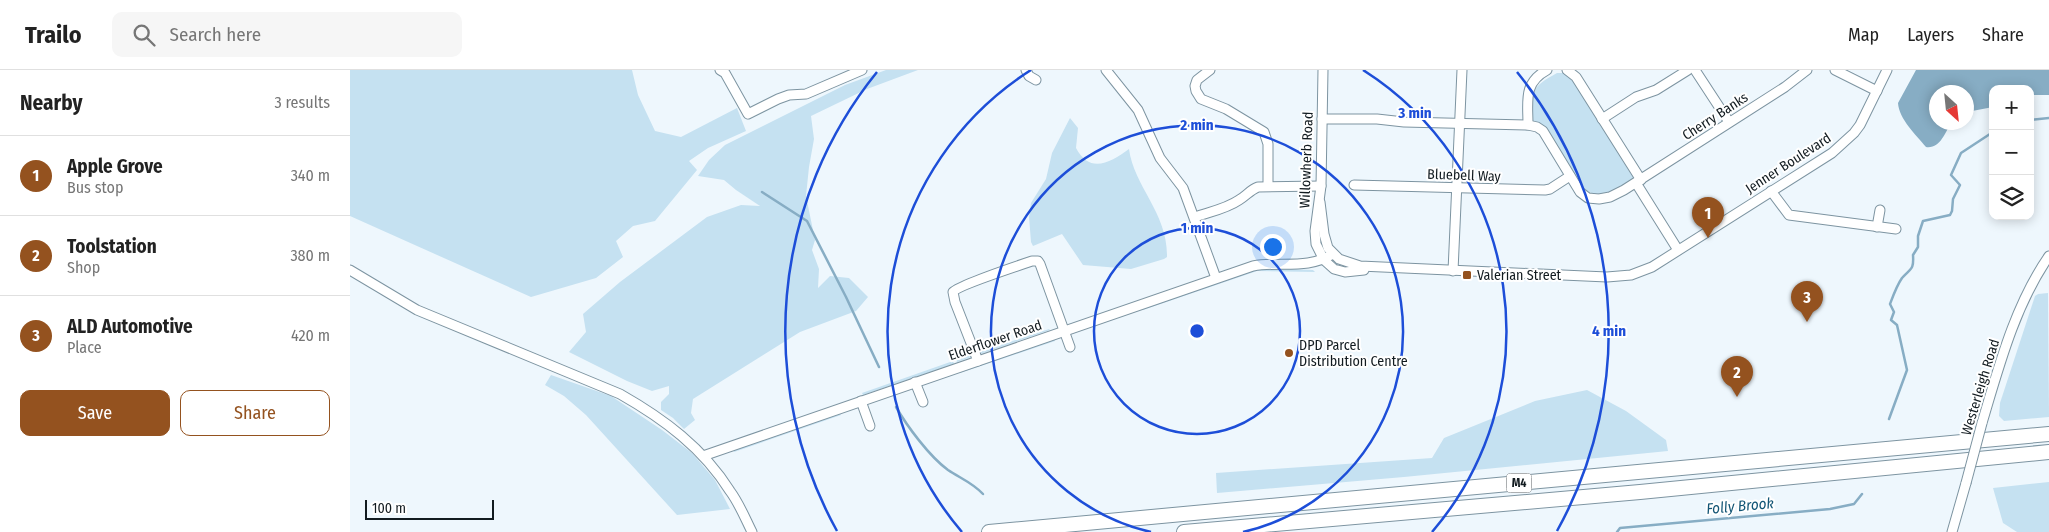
<!DOCTYPE html>
<html lang="en">
<head>
<meta charset="utf-8">
<style>
	:root { --surface:#fff; --page:#f6f6f6; --text:#222; --muted:#767676; --line:#e0e0e0; --accent:#94521f }
	body { margin:0; font-family:"Fira Sans Condensed",sans-serif; background:var(--page); color:var(--text) }
	.controls { position:absolute; right:15px; top:15px; display:grid; overflow:hidden; border-radius:10px; box-shadow:0 2px 12px #0003 }
	.controls button { width:45px; height:45px; display:grid; place-items:center; padding:0; border:0; border-bottom:1px solid var(--line); background:var(--surface); color:var(--text); font:25px sans-serif }
	.compass { position:absolute; left:1579px; top:15px; width:45px; height:45px; border-radius:50%; background:var(--surface); box-shadow:0 2px 12px #0003; rotate:153deg }
	.scale { position:absolute; left:15px; bottom:12px; width:129px; box-sizing:border-box; padding-left:5px; border:2px solid #121b20; border-top:0; font-size:14px; line-height:18px; white-space:nowrap; color:#121b20; -webkit-text-stroke:4px #fff; paint-order:stroke }
	.you { position:absolute; left:922px; top:176px; width:18px; height:18px; margin:-12px; border:4px solid #fff; border-radius:50%; background:#1a73e8; box-shadow:0 0 0 8px #1a73e833 }
	.badge { display:grid; place-items:center; width:32px; height:32px; border-radius:50%; background:var(--accent); color:#fff; font-size:16px; font-weight:700 }
	.pin { position:absolute; translate:-50% -41px; filter:drop-shadow(0 1px 2px #0008) }
	.pin::after { content:''; position:absolute; top:26px; width:18px; height:15px; background:inherit; clip-path:polygon(0 0,100% 0,50% 100%) }
	.list { margin:0; padding:0; list-style:none }
	h2 { display:flex; justify-content:space-between; align-items:center; height:65px; margin:0; padding:0 20px; font-size:21px }
	h2 small { font-size:16px; font-weight:400; color:var(--muted) }
	.list li { display:grid; grid-template-columns:32px 1fr auto; gap:15px; align-items:center; box-sizing:border-box; height:80px; padding:0 20px; border-top:1px solid var(--line) }
	.list b { display:block; font-size:19px; white-space:nowrap }
	.list p { margin:0; font-size:16px; white-space:nowrap; color:var(--muted) }
	.list em { font-size:16px; font-style:normal; color:var(--muted) }
	.actions { display:flex; gap:10px; padding:15px 20px }
	.actions a { flex:1; padding:11px 0; border:1px solid var(--accent); border-radius:10px; text-align:center; font-size:18px; color:var(--accent) }
	.actions .main { background:var(--accent); color:#fff }
	.icon { flex:none; width:28px; height:28px; fill:none; stroke:currentColor; stroke-width:2; stroke-linecap:round; stroke-linejoin:round }
	.map { position:relative; flex:none; width:1699px; height:462px; overflow:hidden }
	header { display:flex; align-items:center; gap:30px; box-sizing:border-box; height:70px; padding:0 25px; background:var(--surface); border-bottom:1px solid var(--line) }
	header strong { font-size:24px }
	nav { display:flex; gap:28px; margin-inline-start:auto; font-size:18px }
	.search { width:350px; height:45px; background:var(--page); display:flex; align-items:center; gap:12px; box-sizing:border-box; padding:0 18px; border-radius:10px; color:var(--muted); font-size:19px }
	main { display:flex }
	aside { flex:1; background:var(--surface) }
	.map>svg:first-child { display:block }
	.green { fill:#c5e1f1 }
	.water { fill:#87adc4 }
	.lines { fill:none; stroke-linecap:round; stroke-linejoin:round }
	.stream { stroke:#87adc4; stroke-width:2.5 }
	.minor-casing { stroke:#7d94a1; stroke-width:11 }
	.highway-casing { stroke:#7d94a1; stroke-width:16 }
	.minor { stroke:#fff; stroke-width:9 }
	.highway { stroke:#fff; stroke-width:14 }
	.minor-bridge-casing { stroke:#7d94a1; stroke-width:11; stroke-linecap:butt }
	.minor-bridge { stroke:#fff; stroke-width:9 }
	.ring { fill:none; stroke:#1d4ed8; stroke-width:2.5 }
	.poi-dot { fill:#94521f; stroke:#fff; stroke-width:2 }
	.labels { text-anchor:middle; stroke-width:4; stroke-linejoin:round; paint-order:stroke }
	.shield { fill:#fff; stroke:#595f63; stroke-width:1 }
	.shield-label { font-size:12px; font-weight:bold; fill:#121b20 }
	.street-label { font-size:14px; fill:#121b20; stroke:#fff }
	.poi-label { font-size:14px; fill:#121b20; stroke:#fff; text-anchor:start }
	.water-label { font-size:15px; font-style:italic; fill:#125575; stroke:#fff }
	.centre { fill:#1d4ed8; stroke:#fff; stroke-width:2.5 }
	.ring-label { font-size:15px; text-anchor:middle; font-weight:bold; fill:#1d4ed8; stroke:#fff; stroke-width:4; stroke-linejoin:round; paint-order:stroke }
</style>
</head>
<body>
<header>
<strong>Trailo</strong>
<div class="search"><svg class="icon" aria-label="search" viewBox="0 0 24 24"><circle cx="10" cy="10" r="6"/><path d="M15 15l6 6"/></svg>Search here</div>
<nav><a>Map</a><a>Layers</a><a>Share</a></nav>
</header>
<main>
<aside>
<h2>Nearby<small>3 results</small></h2>
<ul class="list">
<li><span class="badge">1</span><div><b>Apple Grove</b><p>Bus stop</p></div><em>340 m</em></li>
<li><span class="badge">2</span><div><b>Toolstation</b><p>Shop</p></div><em>380 m</em></li>
<li><span class="badge">3</span><div><b>ALD Automotive</b><p>Place</p></div><em>420 m</em></li>
</ul>
<div class="actions"><a class="main">Save</a><a>Share</a></div>
</aside>
<div class="map">
<svg width="1699" height="462" viewBox="0 0 1699 462">
	<rect width="100%" height="100%" fill="#eef7fd"/>
	<g class="green">
		<path d="M0,0H282L288,25L305,61L331,67L387,38L396,61L358,78L339,91L347,100L305,151L283,156L266,171L273,187L246,208L181,227L0,146Z"/>
		<path d="M536,0H568L517,19L461,46L464,69L459,97L456,126L465,170L462,180L469,199L468,218L480,206L499,208L518,227L506,241L450,262L343,329L341,343L345,350L334,359L323,348L311,340V332L319,324V316L302,321L277,311L219,282L236,262L233,244L270,212L357,147L391,135L410,136L386,120L374,110L348,106L359,90L375,75L495,15Z"/>
		<path d="M1207,3H1213L1225,12L1284,109C1267,118 1249,134 1233,117L1198,61L1190,54L1180,50C1183,20 1180,18 1207,3Z"/>
		<path d="M720,48L728,58L726,78C740,105 761,92 779,79C784,117 818,143 817,187L814,189L781,199L733,195L712,164L683,176L681,172L679,147L681,133L696,109L702,83Z"/>
		<path d="M919,198L963,200L965,202L907,201L793,240V238L901,201Z"/>
		<path d="M1698,223L1699,347L1654,351L1649,346L1650,333L1685,226L1688,224Z"/>
		<path d="M699,259L700,260L607,292L606,290Z"/>
		<path d="M705,269V271L610,303L609,301Z"/>
		<path d="M603,291L604,294L513,325L512,323Z"/>
		<path d="M201,305L261,326L312,360L342,383L365,410L380,439L327,445L236,345L214,326L195,315Z"/>
		<path d="M1237,320L1276,341L1316,370L1318,381L1054,407L867,423L866,403L1082,388L1094,368L1185,331Z"/>
		<path d="M490,343L491,345L384,382L383,380Z"/>
		<path d="M1699,412V462H1667L1653,453L1643,418Z"/>
	</g>
	<path class="water" d="M1566,0H1699V25H1680V19H1643V37L1617,42L1616,22H1586V52L1601,53C1595,63 1590,79 1576,77C1566,65 1549,49 1548,33Z"/>
	<g class="lines">
		<g class="stream">
			<path d="M1680,50L1699,48"/>
			<path d="M412,122L457,151L496,227L529,297"/>
			<path d="M546,337C557,356 579,386 598,400C610,408 623,413 633,424"/>
			<path d="M1539,349L1557,300L1547,255L1541,250L1544,242L1540,234C1543,226 1547,215 1552,208C1561,198 1564,200 1563,185L1568,177V166L1573,151L1600,145L1602,141L1603,129L1610,115L1601,105L1611,83L1643,62"/>
			<path d="M1267,462L1270,458L1480,439L1504,434L1512,424"/>
		</g>
		<g class="minor-casing">
			<g id="minor">
				<path d="M370,0L375,3L398,44L428,29L439,25L456,24L512,0"/>
				<path d="M676,0L679,6L686,10"/>
				<path d="M756,0L788,40L810,88L833,118L866,208"/>
				<path d="M860,0L847,10L845,16L846,21L851,29L876,39L914,62L918,74V116"/>
				<path d="M973,0L971,116L965,161L966,174L974,190L984,199L995,202L1014,200"/>
				<path d="M1217,0L1226,7L1291,110"/>
				<path d="M1345,0L1379,52"/>
				<path d="M1485,0L1527,21"/>
				<path d="M972,49H1027L1054,52L1178,55L1187,57L1193,61L1230,122L1238,128L1249,129L1260,127L1274,120L1435,17L1457,0"/>
				<path d="M1252,49L1286,27L1306,20L1338,0"/>
				<path d="M1178,55C1178,31 1173,13 1197,0"/>
				<path d="M1286,113L1328,180"/>
				<path d="M1004,115L1195,120L1200,119L1220,106"/>
				<path d="M1421,121L1439,145L1546,159"/>
				<path d="M970,132L974,164L978,178L989,189L1010,196L1257,207L1281,205L1302,197L1482,83L1504,63L1510,55L1537,0"/>
				<path d="M845,147C859,142 876,139 889,130C896,126 900,120 908,117L971,116"/>
				<path d="M1527,157L1530,140"/>
				<path d="M0,200L67,240L270,324C314,349 353,378 380,421C389,433 395,448 402,462"/>
				<path d="M1103,201L1112,0"/>
				<path d="M628,291L605,232L603,222C607,216 670,195 682,191H688L690,194L720,277"/>
				<path d="M565,312L573,332"/>
				<path d="M511,331L520,356"/>
				<path d="M1632,353C1649,296 1665,235 1699,186"/>
				<path d="M353,386L903,196C931,191 957,200 983,184"/>
				<path d="M1602,462L1616,413"/>
			</g>
		</g>
		<g class="highway-casing">
			<g id="highway">
				<path d="M639,462L1699,364"/>
				<path d="M834,462L1290,422L1699,382"/>
			</g>
		</g>
		<use href="#minor" class="minor"/>
		<use href="#highway" class="highway"/>
		<g class="minor-bridge-casing">
			<path id="minor-bridge" d="M1616,413L1632,353"/>
		</g>
		<use href="#minor-bridge" class="minor-bridge"/>
	</g>
	<g class="ring">
		<circle cx="847" cy="261" r="103"/>
		<path d="M801 462A206 206 0 1 1 893 462"/>
		<path d="M612 462A309 309 0 0 1 681 0M1013 0A309 309 0 0 1 1082 462"/>
		<path d="M487 461A412 412 0 0 1 527 2M1167 2A412 412 0 0 1 1207 461"/>
	</g>
	<g class="poi-dot">
		<rect x="1112" y="200" width="10" height="10" rx="2.5"/>
		<circle cx="939" cy="283" r="5"/>
	</g>
	<g class="labels">
		<rect class="shield" x="1156.5" y="403.5" width="25" height="19" rx="4"/>
		<g class="shield-label">
			<text x="1169" y="417">M4</text>
		</g>
		<g class="street-label">
			<text transform="translate(1365 46) rotate(-33)" y="5">Cherry Banks</text>
			<text transform="translate(956 90) rotate(-88)" y="5">Willowherb Road</text>
			<text transform="translate(1438 93) rotate(-33)" y="5">Jenner Boulevard</text>
			<text transform="translate(1114 105) rotate(2)" y="5">Bluebell Way</text>
			<text transform="translate(645 270) rotate(-19)" y="5">Elderflower Road</text>
			<text transform="translate(1630 317) rotate(-73)" y="5">Westerleigh Road</text>
		</g>
		<g class="poi-label">
			<text x="1127" y="210">Valerian Street</text>
			<text x="949" y="280">DPD Parcel<tspan x="949" dy="16">Distribution Centre</tspan></text>
		</g>
		<g class="water-label">
			<text transform="translate(1390 436) rotate(-5)" y="5">Folly Brook</text>
		</g>
	</g>
	<circle cx="847" cy="261" r="8" class="centre"/>
	<g class="ring-label">
		<text x="1065" y="48">3 min</text>
		<text x="847" y="60">2 min</text>
		<text x="847" y="163">1 min</text>
		<text x="1259" y="266">4 min</text>
	</g>
</svg>
<div class="controls">
<button>+</button>
<button>−</button>
<button><svg class="icon" aria-label="layers" viewBox="0 0 24 24"><path d="M12 4l9 5-9 5-9-5zM3 14l9 5 9-5"/></svg></button>
</div>
<svg class="compass" viewBox="-18 -18 36 36"><path d="M0-13l5 13h-10z" fill="#e53935"/><path d="M0 13l5-13h-10z" fill="#767676"/></svg>
<div class="scale">100 m</div>
<div class="you"></div>
<div class="pin badge" style="left:1358px;top:168px">1</div>
<div class="pin badge" style="left:1387px;top:327px">2</div>
<div class="pin badge" style="left:1457px;top:252px">3</div>
</div>
</main>
</body>
</html>
